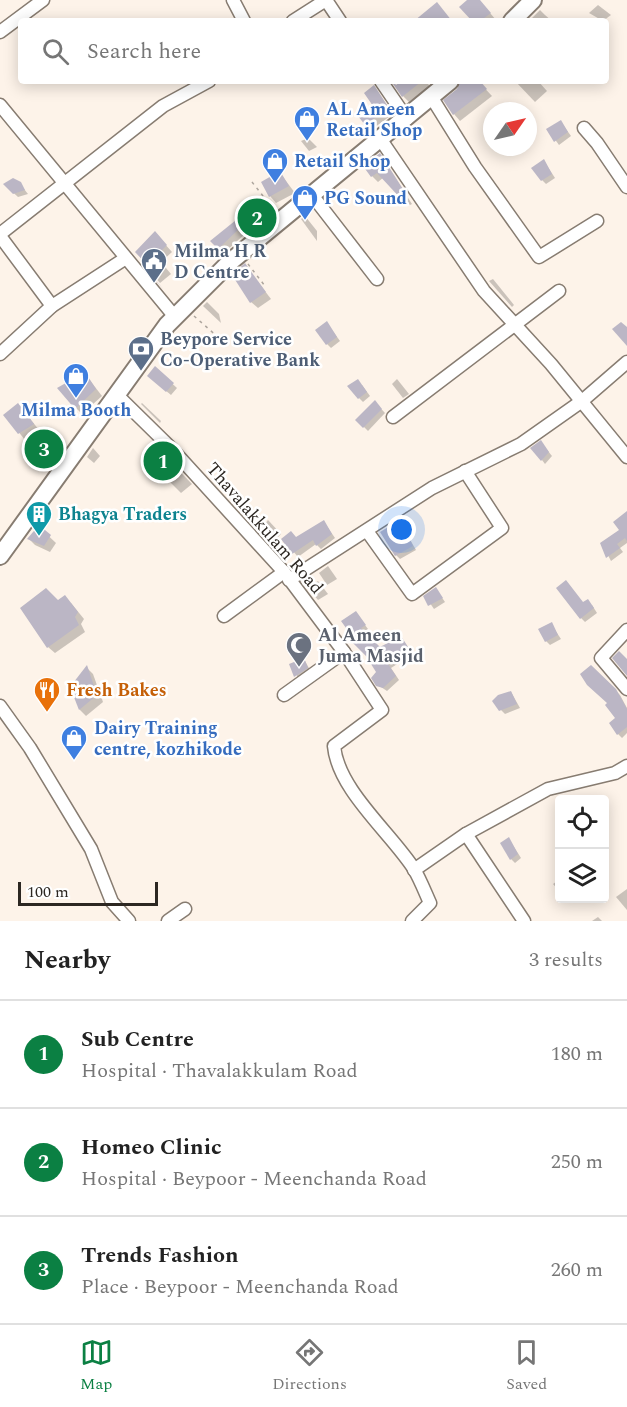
<!DOCTYPE html>
<html lang="en">
<head>
<meta charset="utf-8">
<style>
	:root { --surface:#fff; --page:#f2f2f2; --text:#222; --muted:#767676; --line:#e0e0e0; --accent:#0b8043 }
	body { margin:0; font-family:Spectral,serif; background:var(--page); color:var(--text) }
	.controls { position:absolute; right:18px; bottom:18px; display:grid; overflow:hidden; border-radius:6px; box-shadow:0 3px 15px #0003 }
	.controls button { width:54px; height:54px; display:grid; place-items:center; padding:0; border:0; border-bottom:2px solid var(--line); background:var(--surface); color:var(--text); font:30px sans-serif }
	.compass { position:absolute; left:483px; top:102px; width:54px; height:54px; border-radius:50%; background:var(--surface); box-shadow:0 3px 15px #0003; rotate:56deg }
	.scale { position:absolute; left:18px; bottom:15px; width:140px; box-sizing:border-box; padding-left:6px; border:3px solid #2c2722; border-top:0; font-size:16px; line-height:21px; white-space:nowrap; color:#2c2722; -webkit-text-stroke:4px #fff; paint-order:stroke }
	.you { position:absolute; left:402px; top:530px; width:21px; height:21px; margin:-15px; border:4px solid #fff; border-radius:50%; background:#1a73e8; box-shadow:0 0 0 9px #1a73e833 }
	.badge { display:grid; place-items:center; width:39px; height:39px; border-radius:50%; background:var(--accent); color:#fff; font-size:20px; font-weight:700 }
	.pin { position:absolute; translate:-50% -50%; border:3px solid #fff; box-shadow:0 2px 6px #0006 }
	.list { margin:0; padding:0; list-style:none }
	h2 { display:flex; justify-content:space-between; align-items:center; height:78px; margin:0; padding:0 24px; font-size:26px }
	h2 small { font-size:20px; font-weight:400; color:var(--muted) }
	.list li { display:grid; grid-template-columns:39px 1fr auto; gap:18px; align-items:center; box-sizing:border-box; height:108px; padding:0 24px; border-top:2px solid var(--line) }
	.list b { display:block; font-size:22px; white-space:nowrap }
	.list p { margin:0; font-size:20px; white-space:nowrap; color:var(--muted) }
	.list em { font-size:20px; font-style:normal; color:var(--muted) }
	.icon { flex:none; width:33px; height:33px; fill:none; stroke:currentColor; stroke-width:2; stroke-linecap:round; stroke-linejoin:round }
	.map { position:relative; flex:none; width:627px; height:921px; overflow:hidden }
	.search { position:absolute; background:var(--surface); box-shadow:0 3px 15px #0003; left:18px; right:18px; top:18px; height:66px; display:flex; align-items:center; gap:15px; box-sizing:border-box; padding:0 21px; border-radius:6px; color:var(--muted); font-size:22px }
	.sheet { height:402px; background:var(--surface) }
	nav { display:flex; justify-content:space-around; align-items:center; box-sizing:border-box; height:84px; border-top:2px solid var(--line); background:var(--surface); font-size:16px; color:var(--muted) }
	nav a { display:grid; justify-items:center; gap:3px }
	nav .on { color:var(--accent) }
	.map>svg:first-child { display:block }
	.shadow { fill:#0003 }
	.building { fill:#bbb6c5 }
	.lines { fill:none; stroke-linecap:round; stroke-linejoin:round }
	.street-casing { stroke:#877c71; stroke-width:15 }
	.secondary-casing { stroke:#877c71; stroke-width:20 }
	.path { stroke:#ada59d; stroke-width:1.5; stroke-dasharray:3 4.5; stroke-linecap:butt }
	.street { stroke:#fff; stroke-width:12 }
	.secondary { stroke:#fff; stroke-width:16 }
	.labels { text-anchor:middle; stroke-width:5; stroke-linejoin:round; paint-order:stroke }
	.shop-label { font-size:18px; font-weight:bold; fill:#366cbe; stroke:#fff; text-anchor:start }
	.service-label { font-size:18px; font-weight:bold; fill:#4e5e75; stroke:#fff; text-anchor:start }
	.culture-label { font-size:18px; font-weight:bold; fill:#0d838f; stroke:#fff; text-anchor:start }
	.street-label { font-size:18px; fill:#2c2722; stroke:#fff }
	.worship-label { font-size:18px; font-weight:bold; fill:#5b616d; stroke:#fff; text-anchor:start }
	.food-label { font-size:18px; font-weight:bold; fill:#c56008; stroke:#fff; text-anchor:start }
</style>
</head>
<body>
<div class="map">
<svg width="627" height="921" viewBox="0 0 627 921">
	<rect width="100%" height="100%" fill="#fdf3e9"/>
	<g class="shadow">
		<path d="M470,0H479L496,20L474,21Z"/>
		<path d="M598,5L611,15L603,21L589,13Z"/>
		<path d="M540,10L545,15L552,21H529Z"/>
		<path d="M393,81L397,86L403,81H430L427,83L430,86L409,102L403,96Z"/>
		<path d="M461,81H478L492,96L460,121L454,114Z"/>
		<path d="M515,81H538L547,91L535,102Z"/>
		<path d="M374,87L393,114L371,130L360,117L375,107Z"/>
		<path d="M561,122L571,136L559,145L548,130Z"/>
		<path d="M308,138L317,147L309,151L301,141Z"/>
		<path d="M380,155L412,204L410,205L384,177L378,182L372,176Z"/>
		<path d="M544,161L555,178L546,184L542,180Z"/>
		<path d="M280,173L295,193L276,203L270,196Z"/>
		<path d="M20,184L28,194L18,197L5,185Z"/>
		<path d="M261,207L273,219L256,231L252,227Z"/>
		<path d="M305,216L317,231V241L301,219Z"/>
		<path d="M236,222L246,233L224,253L213,241Z"/>
		<path d="M155,233L172,252L161,262L171,274L160,283L151,273L154,270Z"/>
		<path d="M245,265L271,299L258,308L251,302Z"/>
		<path d="M493,279L514,305L512,307L489,281Z"/>
		<path d="M207,302L219,314L221,323L203,306Z"/>
		<path d="M327,323L340,341L331,348L327,344Z"/>
		<path d="M155,368L177,388L171,395L153,380Z"/>
		<path d="M85,374L102,396L82,414L76,408Z"/>
		<path d="M397,379L409,394L403,398L392,384Z"/>
		<path d="M362,385L370,396L363,402L359,398Z"/>
		<path d="M375,402L385,413L368,431L357,420Z"/>
		<path d="M142,403L161,421L160,423L141,404Z"/>
		<path d="M24,411L39,430L25,440L5,415Z"/>
		<path d="M43,433L70,461L57,477L27,447Z"/>
		<path d="M544,446L552,456L545,464L542,460Z"/>
		<path d="M156,447L192,484L181,493L168,480Z"/>
		<path d="M93,448L100,456L94,463L87,457Z"/>
		<path d="M627,517V543L620,548L623,552L611,561L602,544L621,530Z"/>
		<path d="M268,520L281,534L278,537L265,524Z"/>
		<path d="M324,522L335,538L321,549L316,544L298,557L283,539L296,538Z"/>
		<path d="M400,522L416,550L400,559L396,555Z"/>
		<path d="M39,527L56,543L50,552L35,545L29,539Z"/>
		<path d="M328,566L337,579L327,585L319,573Z"/>
		<path d="M318,581L328,594L318,600L308,588Z"/>
		<path d="M436,589L445,602L434,609L425,596Z"/>
		<path d="M58,602L71,603L84,619L81,624L85,632L55,653L48,647Z"/>
		<path d="M583,604L592,605L597,613L585,622L581,618Z"/>
		<path d="M359,617L368,629L364,632L380,648L401,638L413,654L391,668L399,680L387,691L378,685V672L356,639Z"/>
		<path d="M551,624L561,639L550,645L546,641Z"/>
		<path d="M304,659L311,672L299,680L291,664Z"/>
		<path d="M591,667L620,695L627,708V733L622,738L618,734L617,719Z"/>
		<path d="M87,668L93,674L103,702L86,716L80,710L72,687Z"/>
		<path d="M511,692L520,708L505,714L501,710Z"/>
		<path d="M509,839L521,858L515,863L511,859Z"/>
		<path d="M560,879V892L553,884Z"/>
		<path d="M627,889V910L616,897Z"/>
		<path d="M598,917L602,921H592Z"/>
	</g>
	<g class="building">
		<path d="M467,0H480L491,13L480,21H472L459,7Z"/>
		<path d="M437,2L452,21H414Z"/>
		<path d="M391,81L396,85L401,81H422L402,97Z"/>
		<path d="M460,81H480L487,89L453,115L443,100L457,89Z"/>
		<path d="M374,85L389,108L365,125L358,116L373,106L364,93Z"/>
		<path d="M561,120L568,132L554,142L546,129Z"/>
		<path d="M380,153L408,197L403,201L377,173L371,177L363,166Z"/>
		<path d="M544,159L552,174L541,181L531,168Z"/>
		<path d="M280,171L289,186L269,197L261,182Z"/>
		<path d="M13,178L21,182L25,190L13,194L3,184Z"/>
		<path d="M261,205L270,215L251,228L244,217Z"/>
		<path d="M236,220L241,227L218,249L210,241Z"/>
		<path d="M155,231L167,245L157,255L166,267L154,278L164,290L149,273L152,270L135,252Z"/>
		<path d="M245,263L266,292L250,303L232,275Z"/>
		<path d="M327,321L337,337L326,345L315,330Z"/>
		<path d="M621,322L627,327V346L612,329Z"/>
		<path d="M155,366L174,383L166,392L147,376Z"/>
		<path d="M85,372L96,389L75,409L57,388Z"/>
		<path d="M358,379L367,392L358,399L347,386Z"/>
		<path d="M375,400L382,409L363,428L355,420Z"/>
		<path d="M18,403L34,424L18,434L3,415Z"/>
		<path d="M43,431L62,452L48,470L25,447Z"/>
		<path d="M541,440L549,452L541,461L530,448Z"/>
		<path d="M156,445L180,470L167,481L145,454Z"/>
		<path d="M627,511V541L625,538L617,544L620,548L606,558L600,543L619,530L613,522Z"/>
		<path d="M324,520L332,534L316,546L313,540L292,554L281,539L291,531L296,537Z"/>
		<path d="M400,520L413,546L395,556L380,532Z"/>
		<path d="M39,525L51,535L44,546L27,539Z"/>
		<path d="M566,580L583,602L588,599L594,608L580,619L556,588Z"/>
		<path d="M436,587L443,598L428,606L423,596Z"/>
		<path d="M46,588L58,600L65,595L78,612L75,617L79,625L47,648L20,608Z"/>
		<path d="M356,611L366,625L361,628L380,647L401,636L410,650L388,664L396,676L383,688L376,686L371,678L376,672L366,656L351,641L354,639L341,621Z"/>
		<path d="M552,622L558,635L545,642L538,629Z"/>
		<path d="M619,651L627,659V676L612,658Z"/>
		<path d="M304,658L308,668L294,677L289,664Z"/>
		<path d="M87,665L97,695L79,710L70,687Z"/>
		<path d="M591,665L616,689L627,709V727L617,735L609,723L615,718L605,705L607,703L587,685L580,674Z"/>
		<path d="M511,691L517,704L499,711L492,701L498,695Z"/>
		<path d="M509,837L518,854L510,860L500,843Z"/>
	</g>
	<g class="lines">
		<g class="street-casing">
			<g id="street">
				<path d="M233,0L244,21"/>
				<path d="M293,21L326,0L340,21"/>
				<path d="M0,32L43,0"/>
				<path d="M381,81L407,119"/>
				<path d="M432,98L475,167L539,257L597,221"/>
				<path d="M0,105L175,317"/>
				<path d="M584,128L597,143L627,187"/>
				<path d="M381,140L484,291L551,364L627,457"/>
				<path d="M312,195L377,279"/>
				<path d="M0,234L163,106L209,81"/>
				<path d="M0,236L52,306"/>
				<path d="M0,354L52,306L126,258"/>
				<path d="M116,394L171,448L284,572L344,652L382,710L334,746C338,790 391,833 414,869C420,879 425,892 430,903L412,921"/>
				<path d="M393,417L559,291"/>
				<path d="M367,531L412,594L502,528L465,471"/>
				<path d="M289,580L432,488L521,444L582,401L627,362"/>
				<path d="M224,616L284,572"/>
				<path d="M627,630L601,658L627,689"/>
				<path d="M284,695L344,652"/>
				<path d="M0,706L30,748L91,849L112,902L129,921"/>
				<path d="M466,834L524,921"/>
				<path d="M414,870L466,834L548,789L615,773L627,766"/>
				<path d="M168,921L185,909"/>
			</g>
		</g>
		<g class="secondary-casing">
			<g id="secondary">
				<path d="M512,21L533,0"/>
				<path d="M0,556L167,325L230,262L450,81"/>
			</g>
		</g>
		<g class="path">
			<path d="M252,182L274,210"/>
			<path d="M248,264L265,286"/>
			<path d="M194,316L219,338"/>
		</g>
		<use href="#street" class="street"/>
		<use href="#secondary" class="secondary"/>
	</g>
	<defs>
		<g id="shop-pin" transform="scale(1.35)"><path d="M0 17L-7.5 6A9.5 9.5 0 1 1 7.5 6Z" fill="#3f7fe0" stroke="#fff"/><path d="M-5-2.5h2.3a2.7 3.5 0 0 1 5.4 0H5L5.5 6h-11ZM-1.5-2.5h3a1.5 2.3 0 0 0-3 0Z" fill="#fff"/></g>
		<g id="civic-pin" transform="scale(1.35)"><path d="M0 17L-7.5 6A9.5 9.5 0 1 1 7.5 6Z" fill="#5c6f8a" stroke="#fff"/><path d="M-.6-6.5H3V-4.5H.6V-3L4-1V1h2V6H-6V1h2V-1L-.6-3ZM-1.2 2.5V6h2.4V2.5Z" fill="#fff"/></g>
		<g id="bank-pin" transform="scale(1.35)"><path d="M0 17L-7.5 6A9.5 9.5 0 1 1 7.5 6Z" fill="#5c6f8a" stroke="#fff"/><path d="M-6-4H6V4H-6ZM0-2.3a2.3 2.3 0 1 0 0 4.6a2.3 2.3 0 1 0 0-4.6Z" fill="#fff"/></g>
		<g id="building-pin" transform="scale(1.35)"><path d="M0 17L-7.5 6A9.5 9.5 0 1 1 7.5 6Z" fill="#0f9aa8" stroke="#fff"/><path d="M-4-6H4V6H1V3H-1V6H-4ZM-2.5-4.3h1.7v1.8h-1.7ZM.8-4.3h1.7v1.8H.8ZM-2.5-1h1.7V.8h-1.7ZM.8-1h1.7V.8H.8Z" fill="#fff"/></g>
		<g id="mosque-pin" transform="scale(1.35)"><path d="M0 17L-7.5 6A9.5 9.5 0 1 1 7.5 6Z" fill="#6b7280" stroke="#fff"/><path d="M3.5-4.9A6 6 0 1 0 3.5 4.9A5 5 0 1 1 3.5-4.9Z" fill="#fff"/></g>
		<g id="restaurant-pin" transform="scale(1.35)"><path d="M0 17L-7.5 6A9.5 9.5 0 1 1 7.5 6Z" fill="#e8710a" stroke="#fff"/><path d="M-5-6h1v4h1v-4h1v4h1v-4h1v5L-1.5 .5V6h-2V.5L-5-1ZM5-6V6H3V1.5H1.5Q1.5-4 5-6Z" fill="#fff"/></g>
	</defs>
	<g fill-rule="evenodd">
		<use href="#shop-pin" x="307" y="119"/>
		<use href="#shop-pin" x="275" y="161"/>
		<use href="#shop-pin" x="305" y="198"/>
		<use href="#civic-pin" x="154" y="261"/>
		<use href="#bank-pin" x="141" y="349"/>
		<use href="#shop-pin" x="76" y="376"/>
		<use href="#building-pin" x="39" y="514"/>
		<use href="#mosque-pin" x="299" y="645"/>
		<use href="#restaurant-pin" x="47" y="690"/>
		<use href="#shop-pin" x="74" y="738"/>
	</g>
	<g class="labels">
		<g class="shop-label">
			<text x="326" y="115">AL Ameen<tspan x="326" dy="21">Retail Shop</tspan></text>
			<text x="294" y="167">Retail Shop</text>
			<text x="324" y="204">PG Sound</text>
			<text x="76" y="416" text-anchor="middle">Milma Booth</text>
			<text x="94" y="734">Dairy Training<tspan x="94" dy="21">centre, kozhikode</tspan></text>
		</g>
		<g class="service-label">
			<text x="174" y="257">Milma H R<tspan x="174" dy="21">D Centre</tspan></text>
			<text x="160" y="345">Beypore Service<tspan x="160" dy="21">Co-Operative Bank</tspan></text>
		</g>
		<g class="culture-label">
			<text x="58" y="520">Bhagya Traders</text>
		</g>
		<g class="street-label">
			<text transform="translate(265 528) rotate(49)" y="6">Thavalakkulam Road</text>
		</g>
		<g class="worship-label">
			<text x="318" y="641">Al Ameen<tspan x="318" dy="21">Juma Masjid</tspan></text>
		</g>
		<g class="food-label">
			<text x="66" y="696">Fresh Bakes</text>
		</g>
	</g>
</svg>
<div class="controls">
<button><svg class="icon" aria-label="locate" viewBox="0 0 24 24"><circle cx="12" cy="12" r="6"/><path d="M12 2v4M12 18v4M2 12h4M18 12h4"/></svg></button>
<button><svg class="icon" aria-label="layers" viewBox="0 0 24 24"><path d="M12 4l9 5-9 5-9-5zM3 14l9 5 9-5"/></svg></button>
</div>
<svg class="compass" viewBox="-18 -18 36 36"><path d="M0-13l5 13h-10z" fill="#e53935"/><path d="M0 13l5-13h-10z" fill="#767676"/></svg>
<div class="scale">100 m</div>
<div class="you"></div>
<div class="pin badge" style="left:163px;top:461px">1</div>
<div class="pin badge" style="left:257px;top:218px">2</div>
<div class="pin badge" style="left:44px;top:449px">3</div>
<div class="search"><svg class="icon" aria-label="search" viewBox="0 0 24 24"><circle cx="10" cy="10" r="6"/><path d="M15 15l6 6"/></svg>Search here</div>
</div>
<section class="sheet">
<h2>Nearby<small>3 results</small></h2>
<ul class="list">
<li><span class="badge">1</span><div><b>Sub Centre</b><p>Hospital · Thavalakkulam Road</p></div><em>180 m</em></li>
<li><span class="badge">2</span><div><b>Homeo Clinic</b><p>Hospital · Beypoor - Meenchanda Road</p></div><em>250 m</em></li>
<li><span class="badge">3</span><div><b>Trends Fashion</b><p>Place · Beypoor - Meenchanda Road</p></div><em>260 m</em></li>
</ul>
</section>
<nav>
<a class="on"><svg class="icon" aria-label="map" viewBox="0 0 24 24"><path d="M3 6l6-2 6 2 6-2v14l-6 2-6-2-6 2zM9 4v14M15 6v14"/></svg>Map</a>
<a><svg class="icon" aria-label="directions" viewBox="0 0 24 24"><path d="M12 3l9 9-9 9-9-9zM9 14v-3h6M13 9l2 2-2 2"/></svg>Directions</a>
<a><svg class="icon" aria-label="saved" viewBox="0 0 24 24"><path d="M7 4h10v16l-5-4-5 4z"/></svg>Saved</a>
</nav>
</body>
</html>
